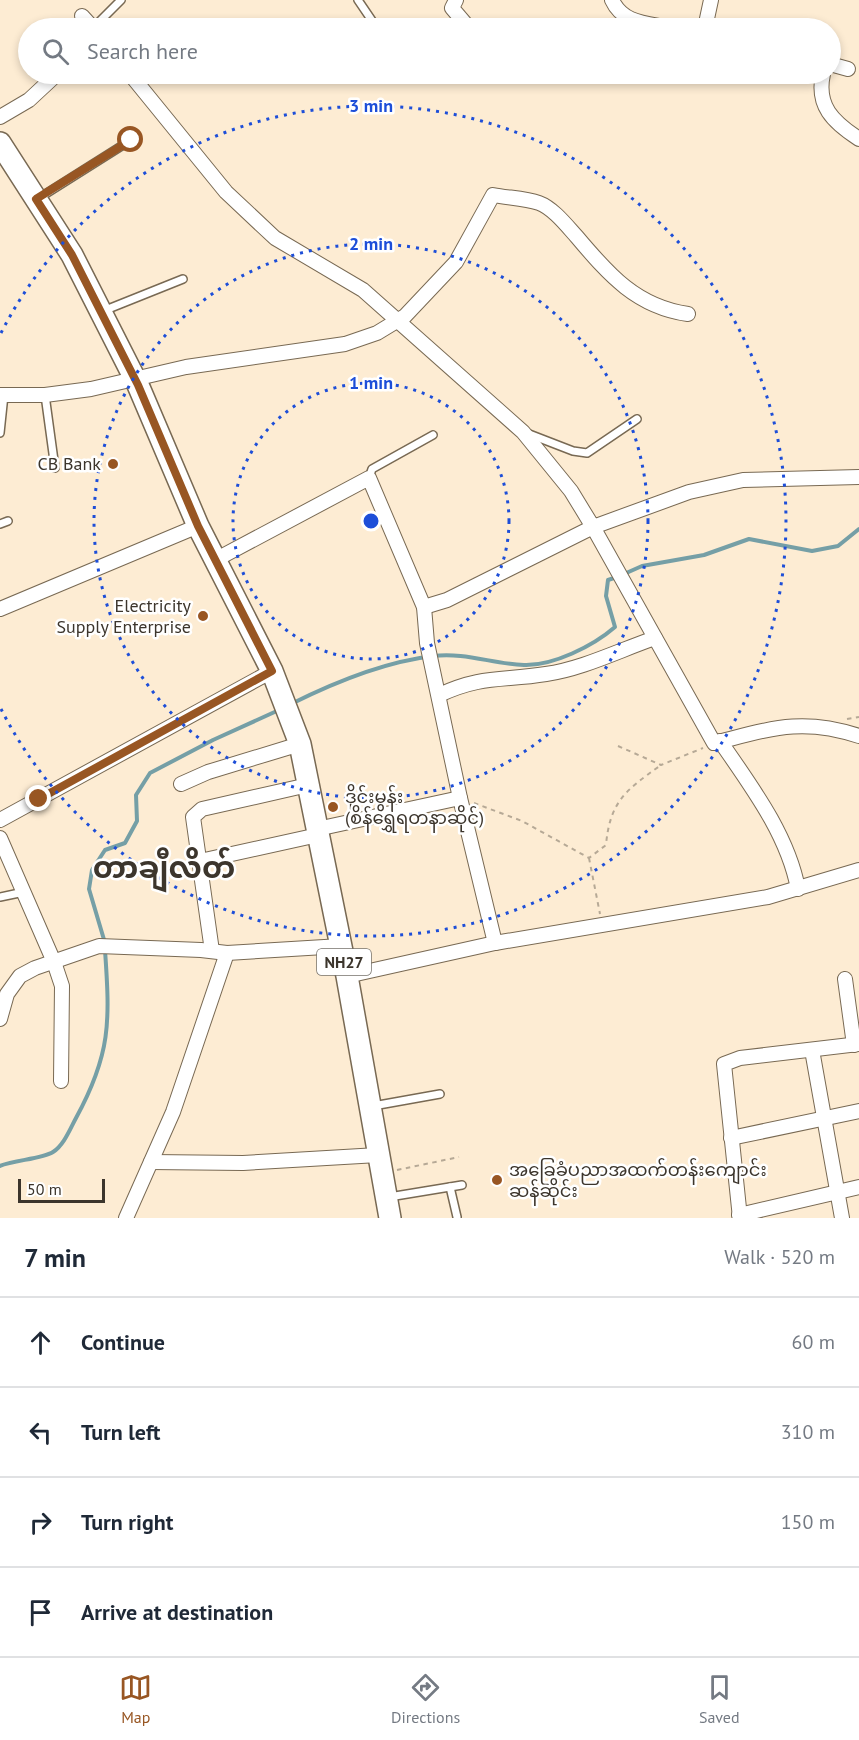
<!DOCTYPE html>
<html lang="en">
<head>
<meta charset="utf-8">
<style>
	:root { --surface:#fff; --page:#f6f6f7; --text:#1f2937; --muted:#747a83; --line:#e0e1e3; --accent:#985623 }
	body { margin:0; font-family:"PT Sans","Noto Sans Myanmar",sans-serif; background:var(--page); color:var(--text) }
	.scale { position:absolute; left:18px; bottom:15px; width:87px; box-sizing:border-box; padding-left:6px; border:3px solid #3c352c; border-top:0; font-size:16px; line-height:21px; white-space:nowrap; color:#3c352c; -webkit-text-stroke:4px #fff; paint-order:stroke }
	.stop { position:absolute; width:18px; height:18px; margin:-14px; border:4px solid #985623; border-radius:50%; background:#fff }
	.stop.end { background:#985623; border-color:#fff; box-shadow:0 2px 6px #0008 }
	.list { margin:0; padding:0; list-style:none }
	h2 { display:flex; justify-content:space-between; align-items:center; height:78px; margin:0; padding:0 24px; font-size:26px }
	h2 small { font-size:20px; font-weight:400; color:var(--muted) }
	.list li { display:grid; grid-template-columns:39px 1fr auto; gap:18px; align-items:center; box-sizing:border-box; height:90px; padding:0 24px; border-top:2px solid var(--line) }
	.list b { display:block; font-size:22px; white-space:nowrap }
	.list em { font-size:20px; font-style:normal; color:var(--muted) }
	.icon { flex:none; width:33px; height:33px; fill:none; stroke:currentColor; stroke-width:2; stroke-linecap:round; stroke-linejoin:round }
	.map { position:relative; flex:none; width:859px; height:1218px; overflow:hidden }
	.search { position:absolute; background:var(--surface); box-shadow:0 3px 9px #0003; left:18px; right:18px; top:18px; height:66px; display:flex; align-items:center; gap:15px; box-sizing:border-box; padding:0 21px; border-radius:33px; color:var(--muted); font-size:22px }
	.sheet { height:438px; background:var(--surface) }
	nav { display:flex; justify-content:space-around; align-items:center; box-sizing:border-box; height:84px; border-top:2px solid var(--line); background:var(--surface); font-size:16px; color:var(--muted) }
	nav a { display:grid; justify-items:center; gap:3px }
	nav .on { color:var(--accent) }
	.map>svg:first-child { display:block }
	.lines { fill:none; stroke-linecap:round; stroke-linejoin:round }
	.stream { stroke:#759fa6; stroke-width:4 }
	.service-casing { stroke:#786953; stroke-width:10 }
	.minor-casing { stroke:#786953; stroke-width:16 }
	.primary-casing { stroke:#786953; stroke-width:24 }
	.path { stroke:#b6a996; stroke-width:2; stroke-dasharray:4.5 4.5; stroke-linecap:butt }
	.service { stroke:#fff; stroke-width:7 }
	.minor { stroke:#fff; stroke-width:14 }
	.primary { stroke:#fff; stroke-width:21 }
	.route { stroke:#985623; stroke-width:8 }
	.ring { fill:none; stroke:#1d4ed8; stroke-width:3; stroke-dasharray:3 6 }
	.poi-dot { fill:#985623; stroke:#fff; stroke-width:2 }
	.labels { text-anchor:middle; stroke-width:5; stroke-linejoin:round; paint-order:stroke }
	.shield { fill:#fff; stroke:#76726b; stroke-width:1.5 }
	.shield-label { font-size:16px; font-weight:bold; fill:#3c352c }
	.poi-label { font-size:18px; fill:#3c352c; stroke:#fff; text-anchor:end }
	.town-label { font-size:30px; font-weight:bold; fill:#3c352c; stroke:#fff }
	.centre { fill:#1d4ed8; stroke:#fff; stroke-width:3 }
	.ring-label { font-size:18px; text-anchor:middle; font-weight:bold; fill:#1d4ed8; stroke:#fff; stroke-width:5; stroke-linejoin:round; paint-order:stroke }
</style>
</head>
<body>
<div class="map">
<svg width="859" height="1218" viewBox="0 0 859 1218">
	<rect width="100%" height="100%" fill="#fdecd3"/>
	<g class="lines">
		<g class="stream">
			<path d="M624,574L642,566L704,555L749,539L812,551L838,546L859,529"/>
			<path d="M291,704C335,682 383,662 433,656C465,652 493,664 524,665C553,666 593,646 615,627L606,596L608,580L617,577"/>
			<path d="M105,943L89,889L92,870L105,850L125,843L137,821L136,795L150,773L213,740L279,710"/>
			<path d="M0,1166C14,1160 42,1159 53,1152C64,1145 70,1129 76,1118C111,1054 110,1022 105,950"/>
		</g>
		<g class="service-casing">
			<g id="service">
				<path d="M358,0L377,28"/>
				<path d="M93,28L121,0"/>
				<path d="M39,198L131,140"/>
				<path d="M103,311L183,279"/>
				<path d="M45,395L55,468"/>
				<path d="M0,433L4,395"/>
				<path d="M529,434L573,451L587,453L637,419"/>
				<path d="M369,478L372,469L433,435"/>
				<path d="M0,524L8,521"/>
				<path d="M0,897L24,892"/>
				<path d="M373,1106L440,1094"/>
				<path d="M450,1187L457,1217"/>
				<path d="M389,1197L462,1185"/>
			</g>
		</g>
		<g class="minor-casing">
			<g id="minor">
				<path d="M456,0L452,8L469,28"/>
				<path d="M612,0C623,24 647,23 670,28"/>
				<path d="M82,16L93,28"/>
				<path d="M705,28L711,0"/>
				<path d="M830,64L848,69"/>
				<path d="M130,74L226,192L275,238L363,290L523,432L571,491L593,527L689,492L743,480L859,477"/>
				<path d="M823,74C816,106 833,122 859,139"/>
				<path d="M0,117L29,100L57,74"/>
				<path d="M0,395H45L91,389L186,367L345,344L377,333L405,316L456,262L493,195C508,198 525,198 539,203C553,208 567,226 577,237C609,275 637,307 688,314"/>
				<path d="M215,560L369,478L424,607L427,643L460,798L495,943"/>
				<path d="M424,607L447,600L593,527L714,743C770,729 801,717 859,736"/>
				<path d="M0,609L198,526"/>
				<path d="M439,695C482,675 502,681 546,674C582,669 620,650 655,638"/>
				<path d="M720,741C751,786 788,835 798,889"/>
				<path d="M181,784L208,772L300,744"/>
				<path d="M0,820L272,671"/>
				<path d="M317,829L460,798"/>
				<path d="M0,838L54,962L62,986L61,1081"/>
				<path d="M200,861L318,835"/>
				<path d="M212,951L193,817L202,809L308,785"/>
				<path d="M347,976L495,943L768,897L859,870"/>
				<path d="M845,979L854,1045"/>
				<path d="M0,1019L7,994L20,976L35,968L99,946L201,950L227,953L341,946"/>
				<path d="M812,1050L842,1218"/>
				<path d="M731,1138L859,1111"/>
				<path d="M151,1162L243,1163L378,1155"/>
				<path d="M739,1215L859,1187"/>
				<path d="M126,1218L173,1112L227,953"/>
				<path d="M740,1218L724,1064L740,1058L859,1044"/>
			</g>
		</g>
		<g class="primary-casing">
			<path id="primary" d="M0,143L72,255L138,385L198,526L272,671L300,744L347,976L390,1218"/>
		</g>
		<g class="path">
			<path d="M847,719L859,717"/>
			<path d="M618,746L661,765L703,748"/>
			<path d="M474,803L522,821L589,858L606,845C610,801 626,790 661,765"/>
			<path d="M589,858L600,914"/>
			<path d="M397,1170L459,1157"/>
		</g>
		<use href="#service" class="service"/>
		<use href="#minor" class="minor"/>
		<use href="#primary" class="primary"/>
	</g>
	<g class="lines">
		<path class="route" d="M39,799L272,671L198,526L138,385L72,255L36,199L131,140"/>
	</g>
	<g class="ring">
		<circle cx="371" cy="521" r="138"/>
		<circle cx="371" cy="521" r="277"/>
		<path d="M1 333A415 415 0 1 1 1 709"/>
	</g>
	<g class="poi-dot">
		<circle cx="113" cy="464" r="6"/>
		<circle cx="203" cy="616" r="6"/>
		<circle cx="333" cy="807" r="6"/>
		<circle cx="497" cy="1180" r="6"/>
	</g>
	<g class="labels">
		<rect class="shield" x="317" y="949" width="54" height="26" rx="4.5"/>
		<g class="shield-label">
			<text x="344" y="968">NH27</text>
		</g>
		<g class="poi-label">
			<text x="101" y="470">CB Bank</text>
			<text x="191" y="612">Electricity<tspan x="191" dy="21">Supply Enterprise</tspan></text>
			<text x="345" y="803" text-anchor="start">ဒိုင်းမွန်း<tspan x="345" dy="21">(စိန်ရွှေရတနာဆိုင်)</tspan></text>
			<text x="509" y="1176" text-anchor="start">အခြေခံပညာအထက်တန်းကျောင်း<tspan x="509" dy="21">ဆန်ဆိုင်း</tspan></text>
		</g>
		<g class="town-label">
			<text x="164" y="878">တာချီလိတ်</text>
		</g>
	</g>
	<circle cx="371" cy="521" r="9" class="centre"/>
	<g class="ring-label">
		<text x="371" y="112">3 min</text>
		<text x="371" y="250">2 min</text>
		<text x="371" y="389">1 min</text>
	</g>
</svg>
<div class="scale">50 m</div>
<div class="stop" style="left:131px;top:140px"></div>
<div class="stop end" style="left:39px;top:799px"></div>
<div class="search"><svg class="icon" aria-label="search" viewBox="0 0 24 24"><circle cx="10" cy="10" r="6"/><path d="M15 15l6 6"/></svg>Search here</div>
</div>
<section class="sheet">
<h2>7 min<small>Walk · 520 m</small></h2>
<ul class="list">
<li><svg class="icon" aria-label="ahead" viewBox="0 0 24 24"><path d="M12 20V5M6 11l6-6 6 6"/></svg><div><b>Continue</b></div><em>60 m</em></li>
<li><svg class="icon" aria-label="left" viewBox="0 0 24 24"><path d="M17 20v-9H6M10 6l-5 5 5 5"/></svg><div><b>Turn left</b></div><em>310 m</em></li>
<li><svg class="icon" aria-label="right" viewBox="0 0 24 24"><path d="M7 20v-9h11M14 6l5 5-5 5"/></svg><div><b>Turn right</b></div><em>150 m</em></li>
<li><svg class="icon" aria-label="arrive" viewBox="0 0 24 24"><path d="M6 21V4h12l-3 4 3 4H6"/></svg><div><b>Arrive at destination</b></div></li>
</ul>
</section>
<nav>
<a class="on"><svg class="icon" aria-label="map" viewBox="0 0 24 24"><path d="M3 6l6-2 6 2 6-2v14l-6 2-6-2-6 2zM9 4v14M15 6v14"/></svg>Map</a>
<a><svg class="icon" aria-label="directions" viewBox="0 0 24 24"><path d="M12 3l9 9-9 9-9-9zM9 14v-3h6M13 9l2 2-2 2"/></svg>Directions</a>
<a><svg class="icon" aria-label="saved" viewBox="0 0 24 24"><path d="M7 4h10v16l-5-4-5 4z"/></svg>Saved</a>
</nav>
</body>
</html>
